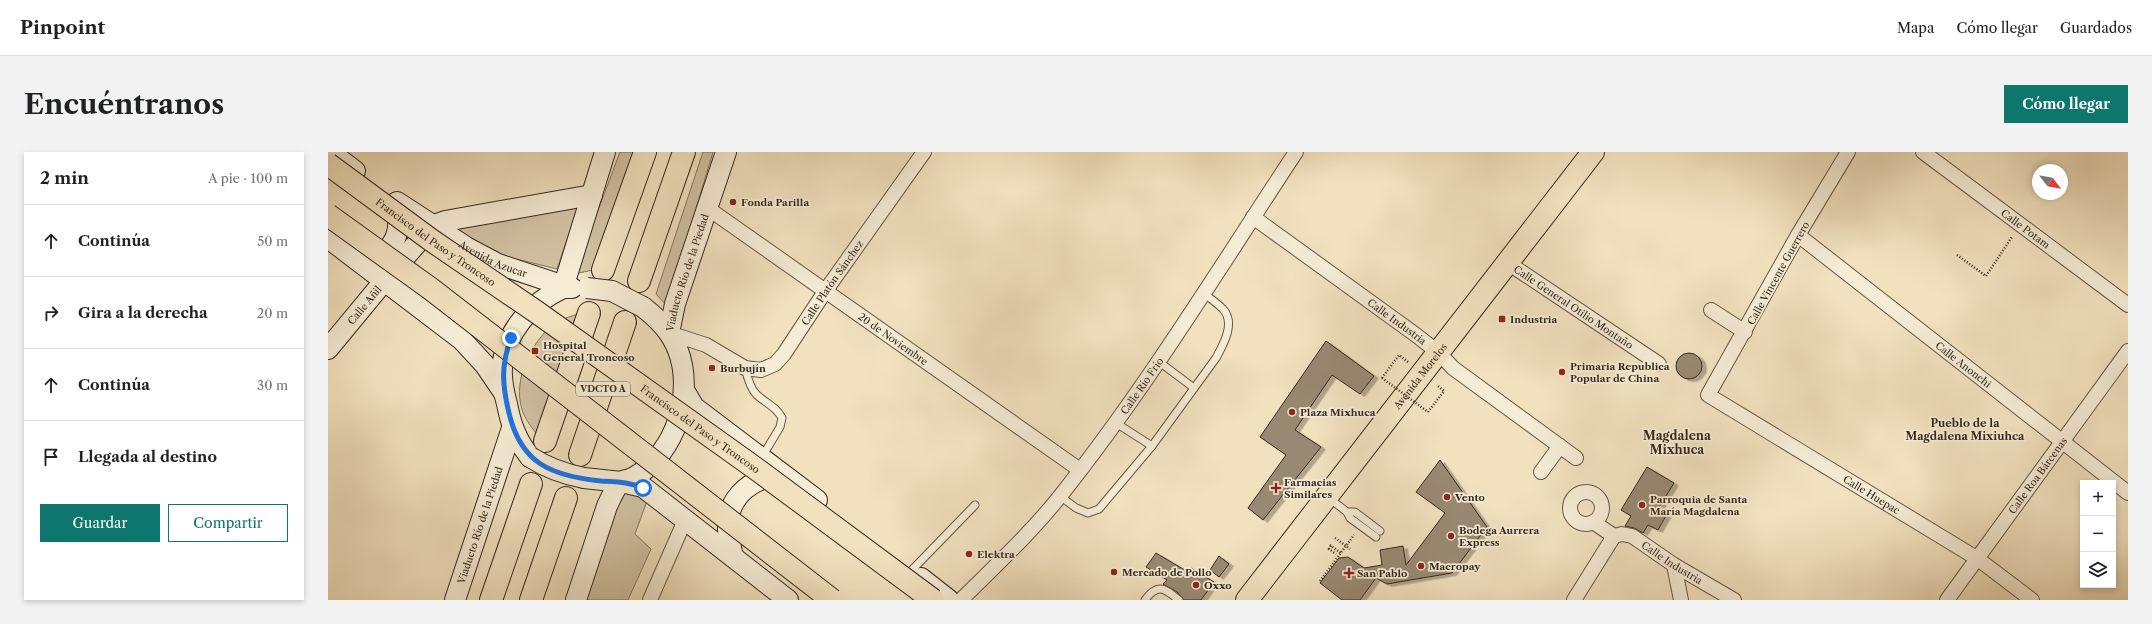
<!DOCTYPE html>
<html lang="es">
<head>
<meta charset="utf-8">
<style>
	:root { --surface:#fff; --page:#f2f2f2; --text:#202124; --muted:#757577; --line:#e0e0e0; --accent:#0f766e }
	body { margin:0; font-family:"Libre Caslon Text",serif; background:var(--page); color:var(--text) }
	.controls { position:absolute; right:12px; bottom:12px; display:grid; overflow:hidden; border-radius:0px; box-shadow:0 2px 6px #0003 }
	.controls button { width:36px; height:36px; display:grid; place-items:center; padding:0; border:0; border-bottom:1px solid var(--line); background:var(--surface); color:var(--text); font:20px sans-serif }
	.compass { position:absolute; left:1704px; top:12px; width:36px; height:36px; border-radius:50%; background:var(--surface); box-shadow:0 2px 6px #0003; rotate:121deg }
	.stop { position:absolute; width:12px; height:12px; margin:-9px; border:3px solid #1a73e8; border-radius:50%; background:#fff }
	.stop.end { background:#1a73e8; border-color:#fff; box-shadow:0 1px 4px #0008 }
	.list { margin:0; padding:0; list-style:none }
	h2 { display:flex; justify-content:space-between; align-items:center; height:52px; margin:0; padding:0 16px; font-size:17px }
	h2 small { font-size:13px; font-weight:400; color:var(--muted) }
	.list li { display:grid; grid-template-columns:26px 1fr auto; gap:12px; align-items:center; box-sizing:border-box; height:72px; padding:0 16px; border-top:1px solid var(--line) }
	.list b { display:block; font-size:15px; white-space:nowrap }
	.list em { font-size:13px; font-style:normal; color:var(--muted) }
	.actions { display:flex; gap:8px; padding:12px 16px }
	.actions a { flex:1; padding:9px 0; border:1px solid var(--accent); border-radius:0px; text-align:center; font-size:14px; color:var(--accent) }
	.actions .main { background:var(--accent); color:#fff }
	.icon { flex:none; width:22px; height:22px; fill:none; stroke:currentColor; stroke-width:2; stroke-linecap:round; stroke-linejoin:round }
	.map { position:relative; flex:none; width:1800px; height:448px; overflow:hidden; border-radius:0px }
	header { display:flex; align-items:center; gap:24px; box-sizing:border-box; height:56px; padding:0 20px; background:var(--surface); border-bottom:1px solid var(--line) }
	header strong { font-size:19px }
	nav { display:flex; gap:22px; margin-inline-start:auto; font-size:14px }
	.intro { display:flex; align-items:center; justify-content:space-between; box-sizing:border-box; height:96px; padding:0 24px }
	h1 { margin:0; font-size:28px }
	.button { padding:10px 18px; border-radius:0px; background:var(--accent); color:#fff; font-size:14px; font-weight:700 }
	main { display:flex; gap:24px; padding:0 24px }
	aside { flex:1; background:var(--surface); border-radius:0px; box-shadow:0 2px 6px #0003 }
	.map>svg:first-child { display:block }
	.green { fill:#d1c2a4; stroke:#847661 }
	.building { fill:#988972; stroke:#37291e; filter:url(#shadow) }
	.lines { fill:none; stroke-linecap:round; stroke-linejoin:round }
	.lane-casing { stroke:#665746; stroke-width:9 }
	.street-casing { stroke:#665746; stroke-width:16 }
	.secondary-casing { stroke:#37291e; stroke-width:22 }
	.primary-casing { stroke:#37291e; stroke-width:24 }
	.highway-casing { stroke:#37291e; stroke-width:24 }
	.path { stroke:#37291e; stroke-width:2.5; stroke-dasharray:1 2; stroke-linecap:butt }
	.lane { stroke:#f6ecd5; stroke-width:7 }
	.street { stroke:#f6ecd5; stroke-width:14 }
	.secondary { stroke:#f6ecd5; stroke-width:20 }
	.primary { stroke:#f1e1bf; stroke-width:22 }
	.highway { stroke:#f1e1bf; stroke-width:22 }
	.secondary-bridge-casing { stroke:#37291e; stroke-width:22; stroke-linecap:butt }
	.highway-bridge-casing { stroke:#37291e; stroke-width:24; stroke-linecap:butt }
	.path-bridge { stroke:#37291e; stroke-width:2.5; stroke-dasharray:1 2; stroke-linecap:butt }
	.secondary-bridge { stroke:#f6ecd5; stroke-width:20 }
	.highway-bridge { stroke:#f1e1bf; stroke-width:22 }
	.route { stroke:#1a73e8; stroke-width:5 }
	.poi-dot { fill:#8f2418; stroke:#f6ecd5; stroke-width:1.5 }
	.labels { text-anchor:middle; stroke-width:3.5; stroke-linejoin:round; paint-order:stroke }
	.shield { fill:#f6ecd5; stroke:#706455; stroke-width:1 }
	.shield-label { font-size:9px; font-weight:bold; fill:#37291e }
	.poi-label { font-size:10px; font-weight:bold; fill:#37291e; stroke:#f6ecd5; text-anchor:start }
	.street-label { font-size:10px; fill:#37291e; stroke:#f6ecd5 }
	.neighbourhood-label { font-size:11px; font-weight:bold; fill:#37291e; stroke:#f6ecd5 }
	.quarter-label { font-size:12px; font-weight:bold; fill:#37291e; stroke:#f6ecd5 }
</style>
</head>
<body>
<header>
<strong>Pinpoint</strong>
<nav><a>Mapa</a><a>Cómo llegar</a><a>Guardados</a></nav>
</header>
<div class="intro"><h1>Encuéntranos</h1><a class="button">Cómo llegar</a></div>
<main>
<aside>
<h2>2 min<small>A pie · 100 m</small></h2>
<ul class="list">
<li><svg class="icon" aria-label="ahead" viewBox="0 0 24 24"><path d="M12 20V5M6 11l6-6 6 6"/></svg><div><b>Continúa</b></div><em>50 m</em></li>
<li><svg class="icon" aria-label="right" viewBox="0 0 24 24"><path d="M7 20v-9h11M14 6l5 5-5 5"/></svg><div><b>Gira a la derecha</b></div><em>20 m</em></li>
<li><svg class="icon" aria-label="ahead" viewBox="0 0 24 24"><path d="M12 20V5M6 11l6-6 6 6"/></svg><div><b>Continúa</b></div><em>30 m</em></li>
<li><svg class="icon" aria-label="arrive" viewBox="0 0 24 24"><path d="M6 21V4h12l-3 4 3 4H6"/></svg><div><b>Llegada al destino</b></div></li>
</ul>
<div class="actions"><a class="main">Guardar</a><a>Compartir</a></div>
</aside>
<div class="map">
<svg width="1800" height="448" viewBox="0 0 1800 448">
	<defs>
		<filter id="shadow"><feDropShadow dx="4.5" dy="2.5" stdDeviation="0" flood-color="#0004"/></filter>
	</defs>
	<rect width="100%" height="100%" fill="#f1e1bf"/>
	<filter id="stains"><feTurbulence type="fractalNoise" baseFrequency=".005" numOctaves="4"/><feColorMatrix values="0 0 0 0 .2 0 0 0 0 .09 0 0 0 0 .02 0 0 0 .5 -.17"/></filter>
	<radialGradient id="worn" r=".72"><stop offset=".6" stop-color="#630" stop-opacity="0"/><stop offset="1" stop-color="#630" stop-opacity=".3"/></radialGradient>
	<g class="green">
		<path d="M292,0H307L265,118L246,122Z"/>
		<path d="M375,0H385L339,154L328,142Z"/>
		<path d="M250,55L229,117L164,101L122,78Z"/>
		<path d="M250,162L210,284C205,277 200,271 196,263C183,233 200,196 222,175C230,168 241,165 250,162Z"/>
		<path d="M290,340L306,341L319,349L307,382L323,397L300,448H255Z"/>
	</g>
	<g class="building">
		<path d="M998,189L1046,224L1032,242L1004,223L967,278L993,295L935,368L920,356L958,303L932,285Z"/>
		<circle cx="1361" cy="214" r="13"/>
		<path d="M1112,308L1159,375L1124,421L1059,432L1048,426L1032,448H1014L992,431L1011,406L1020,405L1036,416L1054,413L1052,398L1075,394L1078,413L1117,361L1088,340Z"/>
		<path d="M1319,315L1346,331L1330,357L1339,362L1330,378L1320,373L1315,381L1306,376L1297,374L1303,364L1293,358Z"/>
		<path d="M828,401L860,420L863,416L886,430L873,448H856L849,440L835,432L839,428L818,415Z"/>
		<path d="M891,404L901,412L891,425L882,418Z"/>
	</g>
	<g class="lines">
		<g class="lane-casing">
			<g id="lane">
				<path d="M830,209L866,236"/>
				<path d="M417,216C419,224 422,236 428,242C437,251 448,254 454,266L452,275L434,305"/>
				<path d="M788,271L824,294"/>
				<path d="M732,344L748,356L760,361L771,357L824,294L888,206C895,193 908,171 895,157C889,151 882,146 875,141"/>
				<path d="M1001,346L1019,360L1022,366L1048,385"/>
				<path d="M1019,360H1027L1052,379"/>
				<path d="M583,419L647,353"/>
				<path d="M817,448C830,430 837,437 851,448"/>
			</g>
		</g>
		<g class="street-casing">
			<g id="street">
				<path id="s1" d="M1520,0L1470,83L1380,243L1650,407L1704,448"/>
				<path id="s2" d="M1595,0L1800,153"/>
				<path id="s3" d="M378,55L752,318"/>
				<path id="s4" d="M925,65L1088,183L1111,201L1125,216L1248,306"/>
				<path id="s5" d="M1470,83L1800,341"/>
				<path id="s6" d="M1180,111L1331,212"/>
				<path d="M1383,158L1417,180"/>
				<path id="s7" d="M341,181L378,193L417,216L433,218L447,212L456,202L498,138L596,0"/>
				<path d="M1213,320L1232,294"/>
				<circle cx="1258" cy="356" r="16"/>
				<path d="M1265,370L1286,384"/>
				<path d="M1346,413L1353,448"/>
				<path d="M322,448L357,368"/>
				<path id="s8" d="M633,448C667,414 703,381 733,343C819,235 892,115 968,0"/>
				<path id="s9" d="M1246,448L1286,384L1294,382L1304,384L1346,413L1406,448"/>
				<path id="s10" d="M1619,448L1800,199"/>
			</g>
		</g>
		<g class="secondary-casing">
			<g id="secondary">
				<path d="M2,0L27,19"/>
				<path id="s11" d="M69,50L138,95L170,112L227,131L235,136H244"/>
				<path d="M0,86L134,188L157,213L176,241"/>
				<path d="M39,106C70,101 74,76 68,51"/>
				<path id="s12" d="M341,181L347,152L398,0"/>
				<path id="s13" d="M0,197L57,128L104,74L117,69L264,43"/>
				<path d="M356,238L366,255L489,348"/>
				<path d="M202,305C189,289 183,273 179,252C176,241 173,228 174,216C177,180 203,151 235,136L277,0"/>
				<path d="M256,326L293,330L315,335L460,448"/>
				<path d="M405,405C403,394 399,383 400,372C401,344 426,323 454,325"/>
				<path d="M593,426L621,448"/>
				<path id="s14" d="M127,448L184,276"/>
				<path d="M248,448L279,354C283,346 287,335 293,330C296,328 299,328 302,327C309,324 317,318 322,313C356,281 368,221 341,181C334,171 324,162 315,155"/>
			</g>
		</g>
		<g class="primary-casing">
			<g id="primary">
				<path id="s15" d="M919,448L1265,0"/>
			</g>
		</g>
		<g class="highway-casing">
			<g id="highway">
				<path d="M275,118L317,0"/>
				<path d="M311,129L356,0"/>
				<path d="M217,289L261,161"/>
				<path d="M252,303L297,170"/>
				<path d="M163,448L203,332"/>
				<path d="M203,448L238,346"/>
			</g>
		</g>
		<g class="path">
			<path d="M1629,103L1658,124L1684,85"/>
			<path d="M1054,226L1071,203L1080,210"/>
			<path d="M1100,260L1116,239L1110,234"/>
			<path d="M1268,343L1270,340"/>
			<path d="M1007,386L1022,397"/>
			<path d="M1002,393L1013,401"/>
			<path d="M1003,394L1001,397L1008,402"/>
			<path d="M992,429L1026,383"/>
		</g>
		<use href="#lane" class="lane"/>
		<use href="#street" class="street"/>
		<use href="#secondary" class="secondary"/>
		<use href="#primary" class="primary"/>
		<use href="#highway" class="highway"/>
		<g class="secondary-bridge-casing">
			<g id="secondary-bridge">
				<path d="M259,136L284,139L315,155"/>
				<path d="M202,305C219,316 236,322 256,326"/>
			</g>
		</g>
		<g class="highway-bridge-casing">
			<g id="highway-bridge">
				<path id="s16" d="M0,12L103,88L210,161L427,316L605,448"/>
				<path d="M0,63L103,137L504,448"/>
			</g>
		</g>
		<path class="path-bridge" d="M1054,226L1100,260"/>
		<use href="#secondary-bridge" class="secondary-bridge"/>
		<use href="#highway-bridge" class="highway-bridge"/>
	</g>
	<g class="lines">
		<path class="route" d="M183,186C173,213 174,232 181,261C193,312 224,324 273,329C288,330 302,330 315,336"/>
	</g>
	<g class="poi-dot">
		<circle cx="405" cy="50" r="4"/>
		<rect x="1170" y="163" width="8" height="8" rx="2"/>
		<rect x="203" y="195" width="8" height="8" rx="2"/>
		<circle cx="384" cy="216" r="4"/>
		<circle cx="1234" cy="220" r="4"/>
		<circle cx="964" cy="260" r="4"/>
		<path d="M946 330h4v4h4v4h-4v4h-4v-4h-4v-4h4z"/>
		<circle cx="1119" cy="345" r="4"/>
		<circle cx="1314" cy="353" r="4"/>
		<circle cx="1123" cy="384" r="4"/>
		<circle cx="641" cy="402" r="4"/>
		<circle cx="1093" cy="414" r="4"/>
		<circle cx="786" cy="420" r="4"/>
		<path d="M1019 415h4v4h4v4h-4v4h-4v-4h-4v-4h4z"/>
		<circle cx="868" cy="433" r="4"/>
	</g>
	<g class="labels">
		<rect class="shield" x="248" y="230" width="54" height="14" rx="3"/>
		<g class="shield-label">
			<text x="275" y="240">VDCTO A</text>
		</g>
		<g class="poi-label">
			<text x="413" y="54">Fonda Parilla</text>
			<text x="1182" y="171">Industria</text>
			<text x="215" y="197">Hospital<tspan x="215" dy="12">General Troncoso</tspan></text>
			<text x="1242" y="218">Primaria Republica<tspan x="1242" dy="12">Popular de China</tspan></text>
			<text x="392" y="220">Burbujín</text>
			<text x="972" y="264">Plaza Mixhuca</text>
			<text x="956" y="334">Farmacias<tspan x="956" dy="12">Similares</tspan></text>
			<text x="1127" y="349">Vento</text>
			<text x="1322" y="351">Parroquia de Santa<tspan x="1322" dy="12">María Magdalena</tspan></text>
			<text x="1131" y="382">Bodega Aurrera<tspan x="1131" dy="12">Express</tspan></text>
			<text x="649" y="406">Elektra</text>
			<text x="1101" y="418">Macropay</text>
			<text x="794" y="424">Mercado de Pollo</text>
			<text x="1029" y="425">San Pablo</text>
			<text x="876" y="437">Oxxo</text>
		</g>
		<g class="street-label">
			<text dy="4" stroke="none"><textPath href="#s2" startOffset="128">Calle Potam</textPath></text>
			<text dy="4" stroke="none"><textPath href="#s16" startOffset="133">Francisco del Paso y Troncoso</textPath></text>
			<text dy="4" stroke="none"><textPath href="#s11" startOffset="112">Avenida Azucar</textPath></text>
			<text dy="4" stroke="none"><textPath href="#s12" startOffset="63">Viaducto Río de la Piedad</textPath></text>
			<text transform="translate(1450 121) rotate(-61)" y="4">Calle Vincente Guerrero</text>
			<text dy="4" stroke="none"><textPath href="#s7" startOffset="215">Calle Platón Sánchez</textPath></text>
			<text dy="4" stroke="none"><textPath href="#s13" startOffset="57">Calle Añil</textPath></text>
			<text dy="4" stroke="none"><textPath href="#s6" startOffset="79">Calle General Otilio Montaño</textPath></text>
			<text dy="4" stroke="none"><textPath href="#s4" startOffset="178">Calle Industria</textPath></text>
			<text dy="4" stroke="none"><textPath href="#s3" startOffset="229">20 de Noviembre</textPath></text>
			<text dy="4" stroke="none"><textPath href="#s5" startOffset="210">Calle Anonchi</textPath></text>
			<text dy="4" stroke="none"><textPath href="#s15" startOffset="283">Avenida Morelos</textPath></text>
			<text dy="4" stroke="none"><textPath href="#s8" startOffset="281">Calle Río Frío</textPath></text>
			<text dy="4" stroke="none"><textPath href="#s16" startOffset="457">Francisco del Paso y Troncoso</textPath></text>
			<text dy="4" stroke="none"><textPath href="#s10" startOffset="154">Calle Roa Bárcenas</textPath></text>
			<text dy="4" stroke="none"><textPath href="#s1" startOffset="472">Calle Huepac</textPath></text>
			<text dy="4" stroke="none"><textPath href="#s14" startOffset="79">Viaducto Río de la Piedad</textPath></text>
			<text dy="4" stroke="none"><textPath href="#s9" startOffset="142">Calle Industria</textPath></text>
		</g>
		<g class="neighbourhood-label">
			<text x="1637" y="275">Pueblo de la<tspan x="1637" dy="13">Magdalena Mixiuhca</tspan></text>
		</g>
		<g class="quarter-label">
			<text x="1349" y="288">Magdalena<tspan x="1349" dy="14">Mixhuca</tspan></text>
		</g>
	</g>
	<rect width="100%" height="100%" filter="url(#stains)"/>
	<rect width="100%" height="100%" fill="url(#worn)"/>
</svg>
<div class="controls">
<button>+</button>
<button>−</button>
<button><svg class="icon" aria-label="layers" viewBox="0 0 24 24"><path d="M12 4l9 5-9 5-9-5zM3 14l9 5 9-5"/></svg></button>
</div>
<svg class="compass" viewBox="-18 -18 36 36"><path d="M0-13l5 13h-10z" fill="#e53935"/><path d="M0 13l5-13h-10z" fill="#757577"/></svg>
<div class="stop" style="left:315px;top:336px"></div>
<div class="stop end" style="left:183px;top:186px"></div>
</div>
</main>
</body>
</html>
